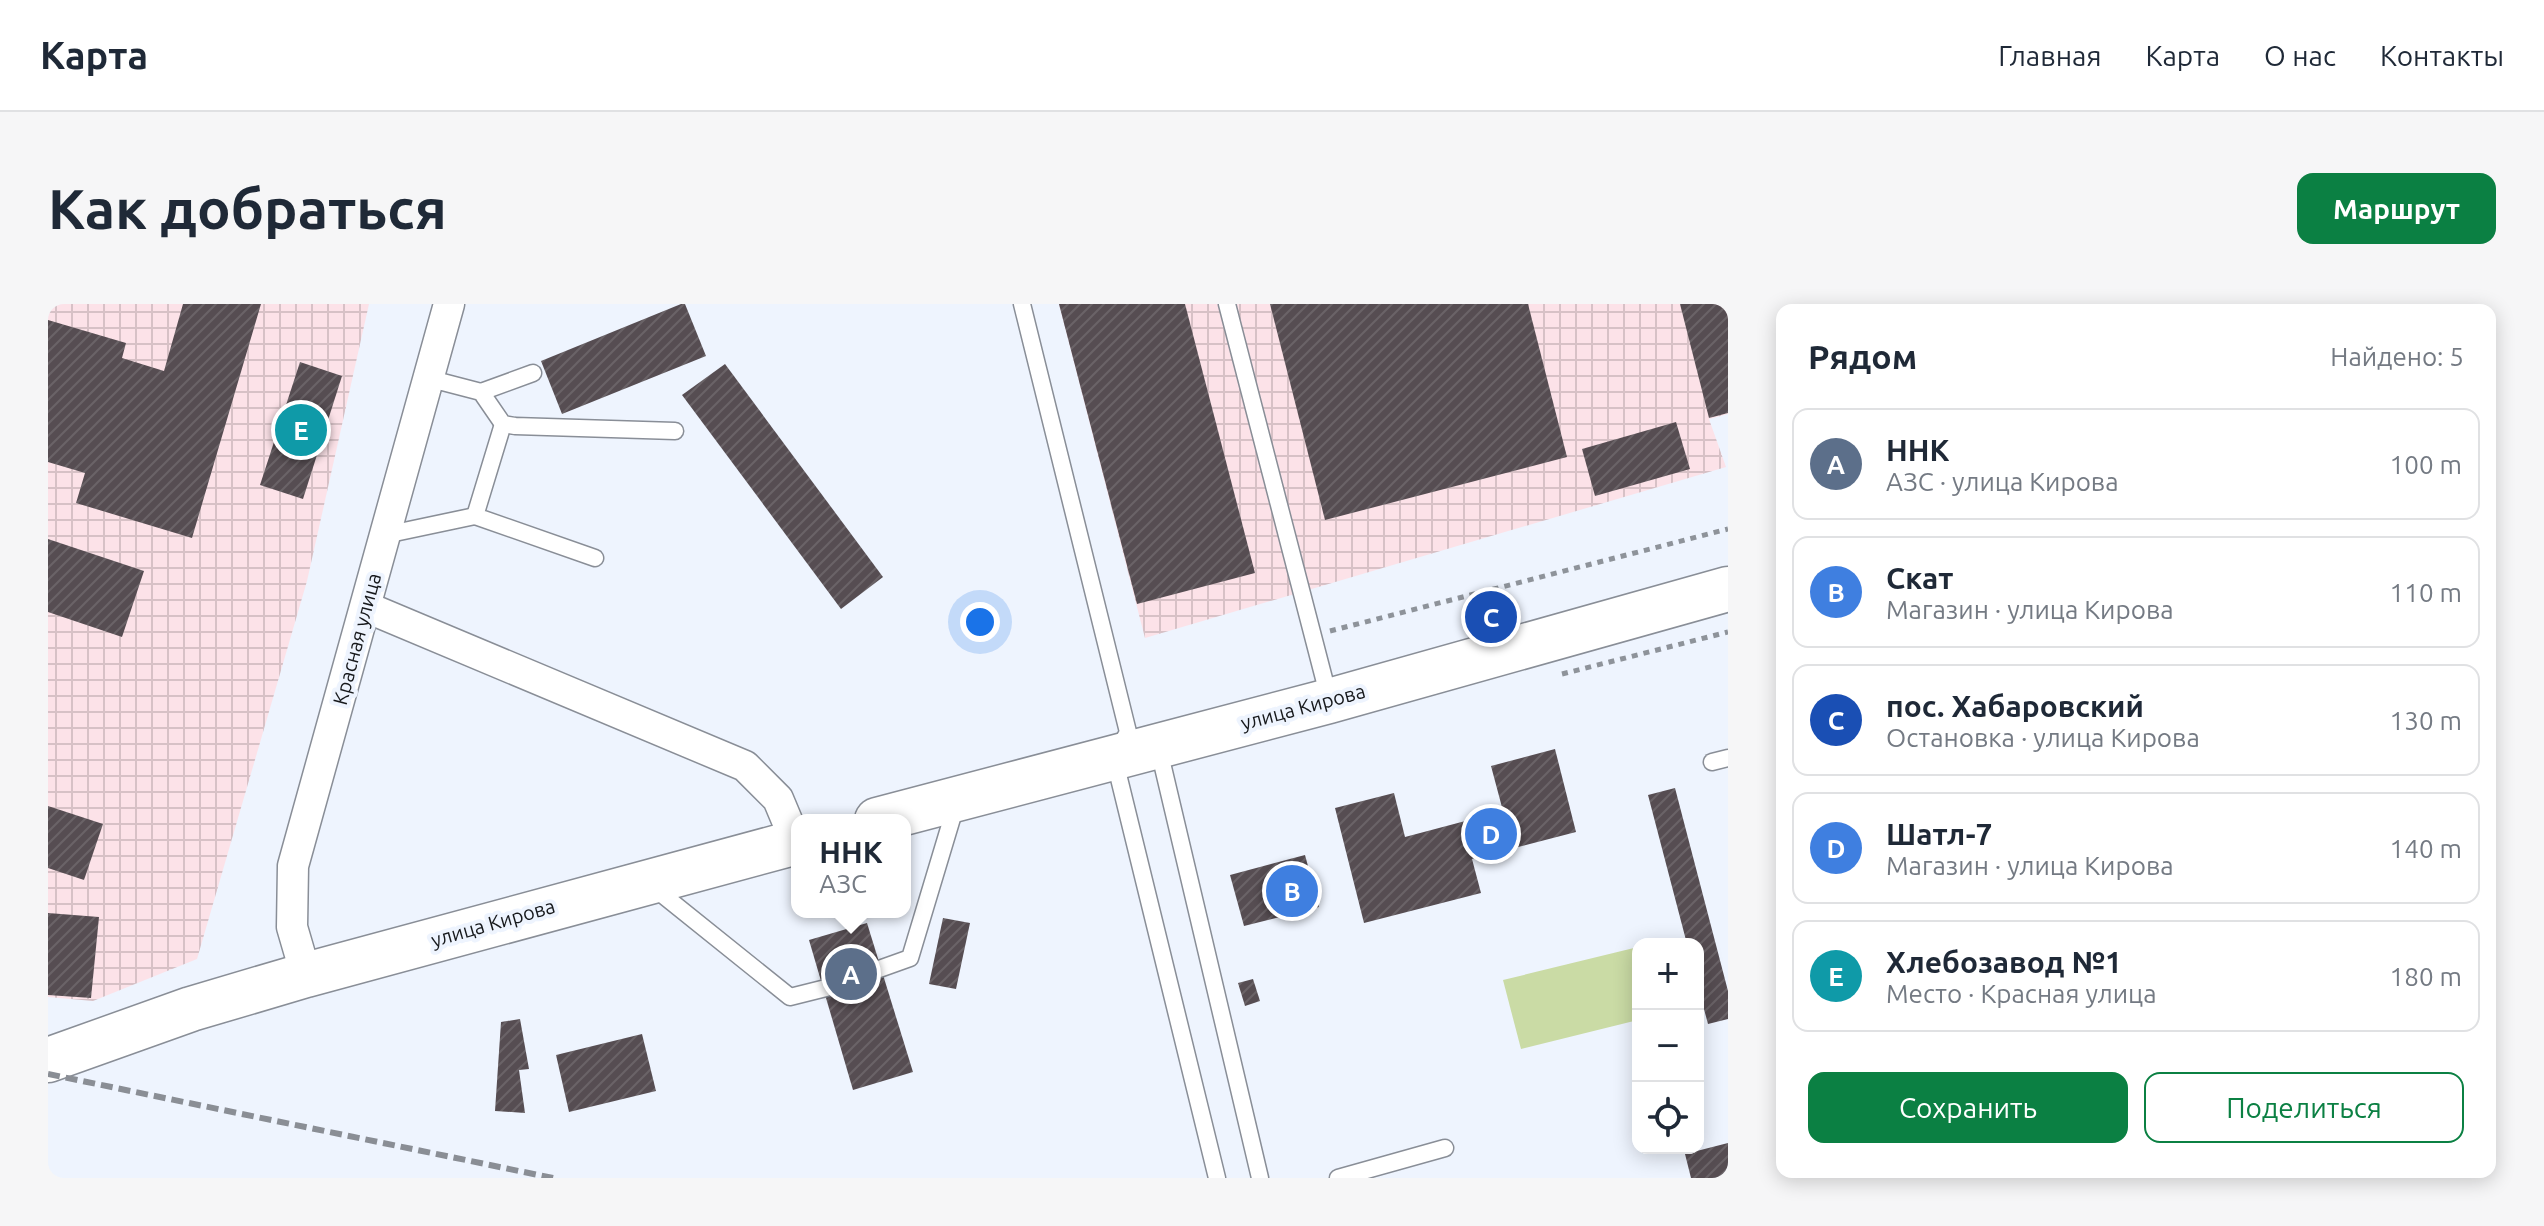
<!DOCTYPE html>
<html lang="ru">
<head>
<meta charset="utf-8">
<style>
	:root { --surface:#fff; --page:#f6f6f7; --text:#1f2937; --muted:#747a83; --line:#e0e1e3; --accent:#0b8043 }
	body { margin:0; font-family:Ubuntu,sans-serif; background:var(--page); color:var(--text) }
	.controls { position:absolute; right:24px; bottom:24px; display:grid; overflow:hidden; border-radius:16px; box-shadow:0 4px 20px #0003 }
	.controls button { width:72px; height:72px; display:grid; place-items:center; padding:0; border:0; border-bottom:2px solid var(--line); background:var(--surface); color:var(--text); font:40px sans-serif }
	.you { position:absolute; left:932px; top:318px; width:28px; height:28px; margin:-20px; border:6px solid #fff; border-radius:50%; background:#1a73e8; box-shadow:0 0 0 12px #1a73e833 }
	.badge { display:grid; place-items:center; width:52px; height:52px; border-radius:50%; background:var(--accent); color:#fff; font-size:26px; font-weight:700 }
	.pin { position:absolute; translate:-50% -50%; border:4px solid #fff; box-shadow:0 2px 8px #0006 }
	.popup { position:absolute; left:743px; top:510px; width:120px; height:104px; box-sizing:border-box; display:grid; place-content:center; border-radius:16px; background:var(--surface); filter:drop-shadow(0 2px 6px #0005); font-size:26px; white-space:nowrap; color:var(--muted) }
	.popup b { font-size:30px; color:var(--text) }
	.popup::after { content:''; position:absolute; left:50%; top:100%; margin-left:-16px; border:16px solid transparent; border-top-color:var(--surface) }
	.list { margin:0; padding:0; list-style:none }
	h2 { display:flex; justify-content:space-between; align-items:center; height:104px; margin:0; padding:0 32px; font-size:34px }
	h2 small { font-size:26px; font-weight:400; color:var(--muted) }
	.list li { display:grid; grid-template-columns:52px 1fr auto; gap:24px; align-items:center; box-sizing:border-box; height:112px; margin:0 16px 16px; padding:0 16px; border:2px solid var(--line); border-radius:16px }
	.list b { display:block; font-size:30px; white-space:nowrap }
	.list p { margin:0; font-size:26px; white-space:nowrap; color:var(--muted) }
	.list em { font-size:26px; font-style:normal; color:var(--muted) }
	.actions { display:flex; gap:16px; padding:24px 32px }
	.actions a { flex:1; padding:18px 0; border:2px solid var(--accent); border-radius:16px; text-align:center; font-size:28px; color:var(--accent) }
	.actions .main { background:var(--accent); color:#fff }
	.icon { flex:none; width:44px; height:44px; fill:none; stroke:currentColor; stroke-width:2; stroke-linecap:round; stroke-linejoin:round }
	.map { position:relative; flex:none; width:1680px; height:874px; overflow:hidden; border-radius:16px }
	header { display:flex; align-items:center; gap:48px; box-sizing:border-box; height:112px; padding:0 40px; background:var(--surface); border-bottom:2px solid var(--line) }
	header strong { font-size:38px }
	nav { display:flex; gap:44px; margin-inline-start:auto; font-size:28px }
	.intro { display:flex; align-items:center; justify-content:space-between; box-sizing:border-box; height:192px; padding:0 48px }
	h1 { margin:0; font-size:56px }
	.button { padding:20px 36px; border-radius:16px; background:var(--accent); color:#fff; font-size:28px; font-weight:700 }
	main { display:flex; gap:48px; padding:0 48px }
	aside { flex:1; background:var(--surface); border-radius:16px; box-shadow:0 4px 20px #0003 }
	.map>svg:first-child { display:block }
	.industrial { fill:url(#industrial-grid) }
	.garden { fill:#cadba5 }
	.building { fill:url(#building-hatch) }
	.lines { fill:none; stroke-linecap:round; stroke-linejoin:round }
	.lane-casing { stroke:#898e97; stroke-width:19 }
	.street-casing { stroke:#898e97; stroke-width:33 }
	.secondary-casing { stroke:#898e97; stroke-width:47 }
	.path { stroke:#8e939a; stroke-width:5; stroke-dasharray:6 6; stroke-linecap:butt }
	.lane { stroke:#fff; stroke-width:16 }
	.street { stroke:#fff; stroke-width:30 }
	.secondary { stroke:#fff; stroke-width:44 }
	.rail { stroke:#8a8e95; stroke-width:6; stroke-dasharray:12 6; stroke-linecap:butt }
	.labels { text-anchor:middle; stroke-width:8; stroke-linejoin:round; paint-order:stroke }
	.street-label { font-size:20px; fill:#16181b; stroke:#eef4fe }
</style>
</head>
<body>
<header>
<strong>Карта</strong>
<nav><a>Главная</a><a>Карта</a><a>О нас</a><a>Контакты</a></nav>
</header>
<div class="intro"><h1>Как добраться</h1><a class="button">Маршрут</a></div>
<main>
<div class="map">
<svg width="1680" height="874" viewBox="0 0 1680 874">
	<defs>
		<pattern id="industrial-grid" width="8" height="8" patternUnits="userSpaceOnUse" patternTransform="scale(2)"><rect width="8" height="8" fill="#fce2e8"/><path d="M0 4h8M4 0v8" fill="none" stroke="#d7c1c6"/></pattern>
		<pattern id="building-hatch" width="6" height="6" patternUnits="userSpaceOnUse" patternTransform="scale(2)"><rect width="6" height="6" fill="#564d52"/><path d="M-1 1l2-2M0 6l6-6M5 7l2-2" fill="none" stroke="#6a6367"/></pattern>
	</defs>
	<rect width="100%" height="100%" fill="#eef4fe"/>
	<g class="industrial">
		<path d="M0,0H321L259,277L149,655L45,697L0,693Z"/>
		<path d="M1011,0H1680V110L1661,115L1678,163L1097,334Z"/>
	</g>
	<path class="garden" d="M1590,643V716L1473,745L1455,676Z"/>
	<g class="building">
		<path d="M135,0H213L144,234L28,199L37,169L0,158V16L78,39L74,54L116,67Z"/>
		<path d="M633,0H637L658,52L514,110L493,57Z"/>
		<path d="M1011,0H1137L1207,269L1089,300Z"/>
		<path d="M1222,0H1480L1519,153L1277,216Z"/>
		<path d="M1632,0H1680V109L1661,114Z"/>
		<path d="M252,58L294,72L255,195L212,181Z"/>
		<path d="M677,60L835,273L793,305L634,91Z"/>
		<path d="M1628,118L1642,165L1547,192L1534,145Z"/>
		<path d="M0,235L96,267L74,333L0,308Z"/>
		<path d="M1507,445L1528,528L1424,555L1433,589L1316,619L1287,504L1346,489L1357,533L1455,507L1443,462Z"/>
		<path d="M1627,484L1680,687V715L1660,720L1650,683V640H1639L1600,491Z"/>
		<path d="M0,502L55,520L36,576L0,564Z"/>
		<path d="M1257,551L1271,603L1196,622L1182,571Z"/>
		<path d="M0,609L51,613L43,694L0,691Z"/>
		<path d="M895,614L922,619L908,685L881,680Z"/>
		<path d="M819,619L865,768L805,786L761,636Z"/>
		<path d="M1205,675L1212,697L1197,702L1190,679Z"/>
		<path d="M472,715L481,765L471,766L477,809L447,807L453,718Z"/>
		<path d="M594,730L608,787L521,808L508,751Z"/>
		<path d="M1680,839V874H1643L1637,850Z"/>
	</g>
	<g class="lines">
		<g class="lane-casing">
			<g id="lane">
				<path d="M974,0L1080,428L1066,454L1169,874"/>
				<path d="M1179,0L1281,394"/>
				<path d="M383,75L433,88L455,120L467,122L627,127"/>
				<path d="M433,88L485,69"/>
				<path d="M455,120L427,212L547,254"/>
				<path d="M337,231L427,212"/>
				<path d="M1110,442L1212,874"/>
				<path d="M1664,458L1680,454"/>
				<path d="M605,583L742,693L778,684L862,654L908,501"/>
				<path d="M1290,874L1397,844"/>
			</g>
		</g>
		<g class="street-casing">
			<g id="street">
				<path d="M318,303L697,462L730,495L748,538"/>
				<path d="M258,671L244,623L245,562L401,0"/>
			</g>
		</g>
		<g class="secondary-casing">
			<g id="secondary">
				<path d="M829,516L1281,397L1680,285"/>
				<path d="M0,756L143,705L258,671L749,538"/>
			</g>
		</g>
		<g class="path">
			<path d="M1282,327L1680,225"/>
			<path d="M1514,370L1680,328"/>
		</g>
		<use href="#lane" class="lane"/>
		<use href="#street" class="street"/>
		<use href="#secondary" class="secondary"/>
		<path class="rail" d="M0,770L505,874"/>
	</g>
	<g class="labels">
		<g class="street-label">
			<text transform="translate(309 335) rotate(-75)" y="7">Красная улица</text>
			<text transform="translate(1255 403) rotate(-15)" y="7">улица Кирова</text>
			<text transform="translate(445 619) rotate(-16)" y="7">улица Кирова</text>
		</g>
	</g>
</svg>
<div class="controls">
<button>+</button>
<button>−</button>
<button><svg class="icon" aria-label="locate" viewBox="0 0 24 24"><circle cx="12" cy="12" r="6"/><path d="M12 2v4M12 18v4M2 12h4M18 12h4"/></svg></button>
</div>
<div class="you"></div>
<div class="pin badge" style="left:803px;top:670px;background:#5c6f8a">A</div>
<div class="popup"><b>ННК</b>АЗС</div>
<div class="pin badge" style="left:1244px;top:587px;background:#3f7fe0">B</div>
<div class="pin badge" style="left:1443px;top:313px;background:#1a4fb4">C</div>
<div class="pin badge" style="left:1443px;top:530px;background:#3f7fe0">D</div>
<div class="pin badge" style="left:253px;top:126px;background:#0f9aa8">E</div>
</div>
<aside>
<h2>Рядом<small>Найдено: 5</small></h2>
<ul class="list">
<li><span class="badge" style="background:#5c6f8a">A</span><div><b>ННК</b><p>АЗС · улица Кирова</p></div><em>100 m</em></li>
<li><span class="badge" style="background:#3f7fe0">B</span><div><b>Скат</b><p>Магазин · улица Кирова</p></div><em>110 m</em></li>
<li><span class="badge" style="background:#1a4fb4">C</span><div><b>пос. Хабаровский</b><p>Остановка · улица Кирова</p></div><em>130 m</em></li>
<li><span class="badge" style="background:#3f7fe0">D</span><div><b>Шатл-7</b><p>Магазин · улица Кирова</p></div><em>140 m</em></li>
<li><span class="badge" style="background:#0f9aa8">E</span><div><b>Хлебозавод №1</b><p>Место · Красная улица</p></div><em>180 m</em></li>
</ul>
<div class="actions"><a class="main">Сохранить</a><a>Поделиться</a></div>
</aside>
</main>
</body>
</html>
